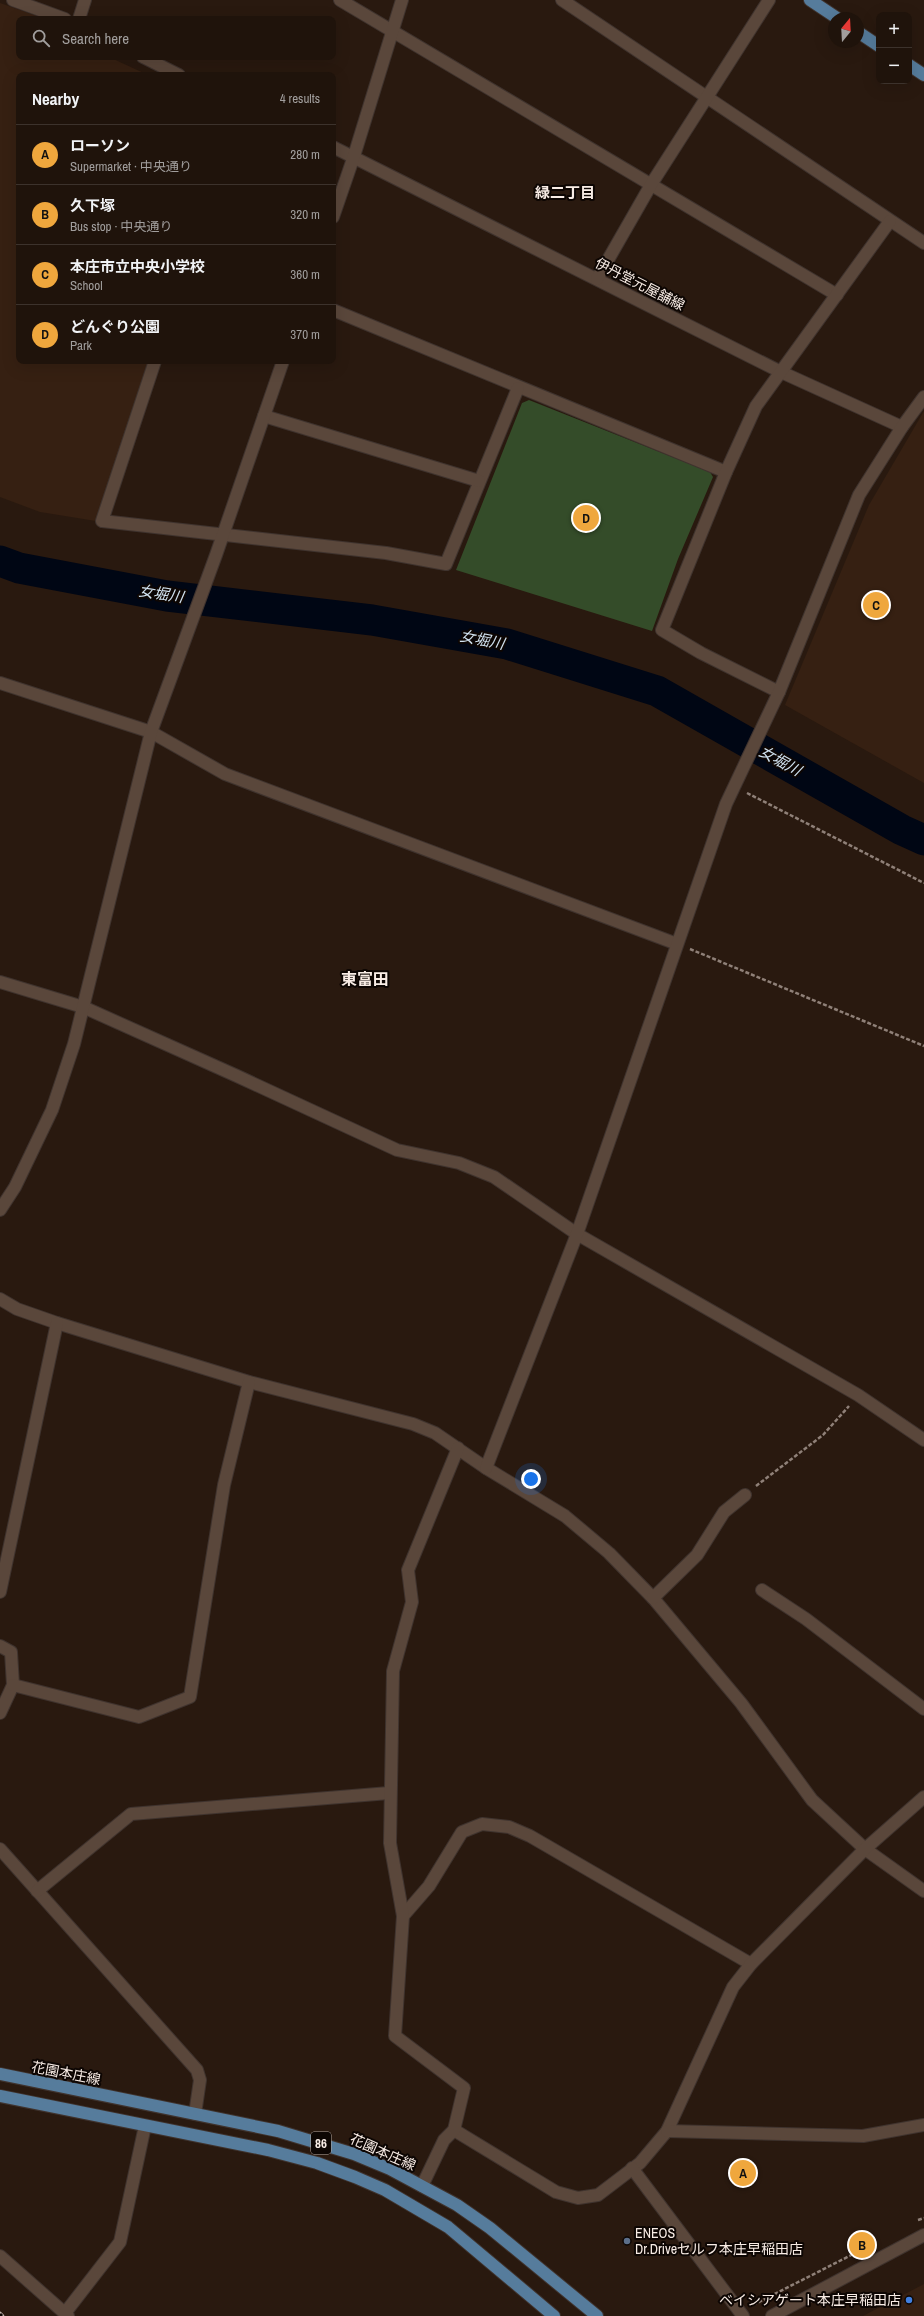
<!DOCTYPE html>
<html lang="en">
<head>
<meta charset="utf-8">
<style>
	:root { --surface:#1f130b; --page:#2c2019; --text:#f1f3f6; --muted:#a19e9d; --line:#3c322c; --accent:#efa73d }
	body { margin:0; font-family:"Archivo Narrow","Noto Sans JP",sans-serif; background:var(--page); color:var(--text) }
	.controls { position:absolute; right:12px; top:12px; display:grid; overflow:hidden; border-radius:8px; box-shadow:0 4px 16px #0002 }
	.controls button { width:36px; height:36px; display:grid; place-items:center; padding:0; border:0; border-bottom:1px solid var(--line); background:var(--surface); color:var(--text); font:20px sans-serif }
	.compass { position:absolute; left:828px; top:12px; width:36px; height:36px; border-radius:50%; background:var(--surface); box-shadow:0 4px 16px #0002; rotate:18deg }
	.you { position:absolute; left:531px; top:1479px; width:14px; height:14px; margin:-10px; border:3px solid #fff; border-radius:50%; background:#1a73e8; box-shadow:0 0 0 6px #1a73e833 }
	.badge { display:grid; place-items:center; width:26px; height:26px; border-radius:50%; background:var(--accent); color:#111; font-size:13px; font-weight:700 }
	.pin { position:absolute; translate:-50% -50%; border:2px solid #fff; box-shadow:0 1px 4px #0006 }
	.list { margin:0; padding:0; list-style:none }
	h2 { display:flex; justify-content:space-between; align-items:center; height:52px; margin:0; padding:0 16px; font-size:17px }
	h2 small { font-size:13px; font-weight:400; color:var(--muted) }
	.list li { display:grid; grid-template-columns:26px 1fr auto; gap:12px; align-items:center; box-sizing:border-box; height:60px; padding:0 16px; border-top:1px solid var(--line) }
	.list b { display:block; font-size:15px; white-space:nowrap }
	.list p { margin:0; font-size:13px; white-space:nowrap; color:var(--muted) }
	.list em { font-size:13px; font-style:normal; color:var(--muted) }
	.icon { flex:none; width:22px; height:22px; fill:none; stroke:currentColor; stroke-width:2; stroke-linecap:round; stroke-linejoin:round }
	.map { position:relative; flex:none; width:924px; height:2316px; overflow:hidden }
	.search { position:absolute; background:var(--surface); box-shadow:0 4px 16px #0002; left:16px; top:16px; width:320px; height:44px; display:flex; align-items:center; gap:10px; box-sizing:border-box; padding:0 14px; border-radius:8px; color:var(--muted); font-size:15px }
	.panel { position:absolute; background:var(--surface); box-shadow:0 4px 16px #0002; left:16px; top:72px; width:320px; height:292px; border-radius:8px }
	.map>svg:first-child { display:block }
	.built { fill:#362012 }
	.green { fill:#344c29 }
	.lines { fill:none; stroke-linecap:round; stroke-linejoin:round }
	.river { stroke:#000614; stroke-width:31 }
	.minor-casing { stroke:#3f332e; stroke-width:14 }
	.major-casing { stroke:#3f332e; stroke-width:14 }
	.path { stroke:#8f8078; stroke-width:2.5; stroke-dasharray:4 2; stroke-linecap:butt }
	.minor { stroke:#5a473b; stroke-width:12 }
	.major { stroke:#567c9c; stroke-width:12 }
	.rail-casing { stroke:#c3b6af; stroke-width:4.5 }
	.rail { stroke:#0d0603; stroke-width:3; stroke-dasharray:9; stroke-linecap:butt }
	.service-dot { fill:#5c6f8a; stroke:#0d0603; stroke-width:1.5 }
	.shop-dot { fill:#3f7fe0; stroke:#0d0603; stroke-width:1.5 }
	.labels { text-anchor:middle; stroke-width:4; stroke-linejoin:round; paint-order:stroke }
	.shield { fill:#0d0603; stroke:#b2a7a1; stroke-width:1 }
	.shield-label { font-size:13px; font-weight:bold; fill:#f8ece5 }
	.street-label { font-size:14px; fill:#f8ece5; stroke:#0d0603 }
	.poi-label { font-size:14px; fill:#f8ece5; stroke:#0d0603; text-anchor:start }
	.neighbourhood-label { font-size:15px; font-weight:bold; fill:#f8ece5; stroke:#0d0603 }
	.water-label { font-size:15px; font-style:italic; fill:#d3e4f2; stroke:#0d0603 }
	.quarter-label { font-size:16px; font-weight:bold; fill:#f8ece5; stroke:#0d0603 }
</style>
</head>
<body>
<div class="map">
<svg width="924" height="2316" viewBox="0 0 924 2316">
	<rect width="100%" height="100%" fill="#29190f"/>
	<g class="built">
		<path d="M0,3L46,19H19V57H109L148,75H19V361H150L96,521L40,512L0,497Z"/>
		<path d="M924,411V783L785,705L869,505Z"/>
		<path d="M924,2284V2316H863Z"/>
	</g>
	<path class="green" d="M529,400L710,472L713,477L678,559L652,631L456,570L522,403Z"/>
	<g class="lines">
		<path class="river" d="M0,561L19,568L167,596L372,620L507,644L657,691L902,830L924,840"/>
		<g class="minor-casing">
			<g id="minor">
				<path d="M13,0L65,19"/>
				<path d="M340,0L837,295"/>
				<path d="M562,0L924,243"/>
				<path d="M79,19L85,0"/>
				<path d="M143,57L179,75"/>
				<path d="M333,147L781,372L902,427"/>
				<path d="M333,217L354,156L402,0"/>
				<path d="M597,279L652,183L769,0"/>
				<path d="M333,310L726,472"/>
				<path d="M155,361L102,521L386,553L446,564L518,388"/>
				<path d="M264,416L479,481"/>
				<path d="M0,683L151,732L225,774L677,944"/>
				<path d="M779,692L701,653L662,630L726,472L756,406L890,221"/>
				<path d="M0,982L83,1007L237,1076L397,1150L459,1163L494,1177L577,1234L858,1395L924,1440"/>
				<path d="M0,1210L15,1187L52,1110L74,1044L151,732L216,555L283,361"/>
				<path d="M0,1299L17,1309L57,1323L249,1382L413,1424L435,1433L486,1468L565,1516L609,1553L653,1598L741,1703L812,1800L865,1849L924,1891"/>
				<path d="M486,1468L577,1234L726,804L779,692L859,495L902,427L924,397"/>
				<path d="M762,1590L806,1619L924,1709"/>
				<path d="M0,1592L57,1323"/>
				<path d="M653,1598L697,1555L724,1512L745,1495"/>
				<path d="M0,1646L11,1652L13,1685L0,1713"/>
				<path d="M13,1685L139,1717L190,1697L224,1485L249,1382"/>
				<path d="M0,1849L197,2070L200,2080L195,2114"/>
				<path d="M37,1891L131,1814L389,1793"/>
				<path d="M403,1916L429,1886L462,1832L482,1824L509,1827L530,1836L751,1964"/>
				<path d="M454,2130L556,2192L578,2198L598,2195L640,2163L667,2131L733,1987L751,1964L865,1849L924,1797"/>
				<path d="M667,2131L863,2136L924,2125"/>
				<path d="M632,2168L743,2316"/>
				<path d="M422,2186L444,2140L454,2130L464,2088L395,2036L403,1916L390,1843L393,1671L412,1602L408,1570L458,1448"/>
				<path d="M0,2256L68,2316"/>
				<path d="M65,2313L120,2242L145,2126"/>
				<path d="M772,2316L924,2235"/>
			</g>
		</g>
		<g class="major-casing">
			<g id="major">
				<path d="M810,0L837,18"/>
				<path d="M858,32L879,46"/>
				<path d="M909,65L924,75"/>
				<path d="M0,2074L278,2131L354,2154L390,2169L457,2205L490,2228L597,2316"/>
				<path d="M0,2096L268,2150L317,2163L355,2177L385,2190L448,2227L554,2316"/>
			</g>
		</g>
		<g class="path">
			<path d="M747,793L924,883"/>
			<path d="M690,949L924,1046"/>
			<path d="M756,1486L823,1435L849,1406"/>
			<path d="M918,2220L924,2218"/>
			<path d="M753,2305L873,2244"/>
		</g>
		<use href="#minor" class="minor"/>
		<use href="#major" class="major"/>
		<g class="rail-casing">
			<path id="rail" d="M0,2314L2,2316"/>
		</g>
		<use href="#rail" class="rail"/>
	</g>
	<circle class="service-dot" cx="627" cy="2241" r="4"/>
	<circle class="shop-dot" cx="909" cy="2300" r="4"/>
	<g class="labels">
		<rect class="shield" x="311" y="2132" width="20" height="22" rx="3"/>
		<g class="shield-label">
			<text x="321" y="2148">86</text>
		</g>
		<g class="street-label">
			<text transform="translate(640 284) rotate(27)" y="5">伊丹堂元屋舗線</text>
			<text transform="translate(66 2073) rotate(11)" y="5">花園本庄線</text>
			<text transform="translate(383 2152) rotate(24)" y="5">花園本庄線</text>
		</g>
		<g class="poi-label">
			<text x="635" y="2238">ENEOS<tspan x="635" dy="16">Dr.Driveセルフ本庄早稲田店</tspan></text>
			<text x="901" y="2305" text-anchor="end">ベイシアゲート本庄早稲田店</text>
		</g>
		<g class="neighbourhood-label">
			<text x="565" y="198">緑二丁目</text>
		</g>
		<g class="water-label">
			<text transform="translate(161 594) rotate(9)" y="5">女堀川</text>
			<text transform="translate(482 640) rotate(11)" y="5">女堀川</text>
			<text transform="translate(780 761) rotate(29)" y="5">女堀川</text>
		</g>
		<g class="quarter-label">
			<text x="365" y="985">東富田</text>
		</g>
	</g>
</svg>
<div class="controls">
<button>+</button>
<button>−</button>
</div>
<svg class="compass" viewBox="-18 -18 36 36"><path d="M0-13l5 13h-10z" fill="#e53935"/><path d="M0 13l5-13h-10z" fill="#a19e9d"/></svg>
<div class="you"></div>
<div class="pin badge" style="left:743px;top:2173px">A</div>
<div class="pin badge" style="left:862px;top:2245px">B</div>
<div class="pin badge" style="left:876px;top:605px">C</div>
<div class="pin badge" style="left:586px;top:518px">D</div>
<div class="search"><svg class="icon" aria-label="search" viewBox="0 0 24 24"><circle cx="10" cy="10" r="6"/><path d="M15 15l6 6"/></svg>Search here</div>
<section class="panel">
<h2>Nearby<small>4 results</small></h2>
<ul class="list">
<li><span class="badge">A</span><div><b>ローソン</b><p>Supermarket · 中央通り</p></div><em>280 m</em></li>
<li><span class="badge">B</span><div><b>久下塚</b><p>Bus stop · 中央通り</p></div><em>320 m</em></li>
<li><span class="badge">C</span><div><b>本庄市立中央小学校</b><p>School</p></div><em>360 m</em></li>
<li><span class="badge">D</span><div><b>どんぐり公園</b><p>Park</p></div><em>370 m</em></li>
</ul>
</section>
</div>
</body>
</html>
